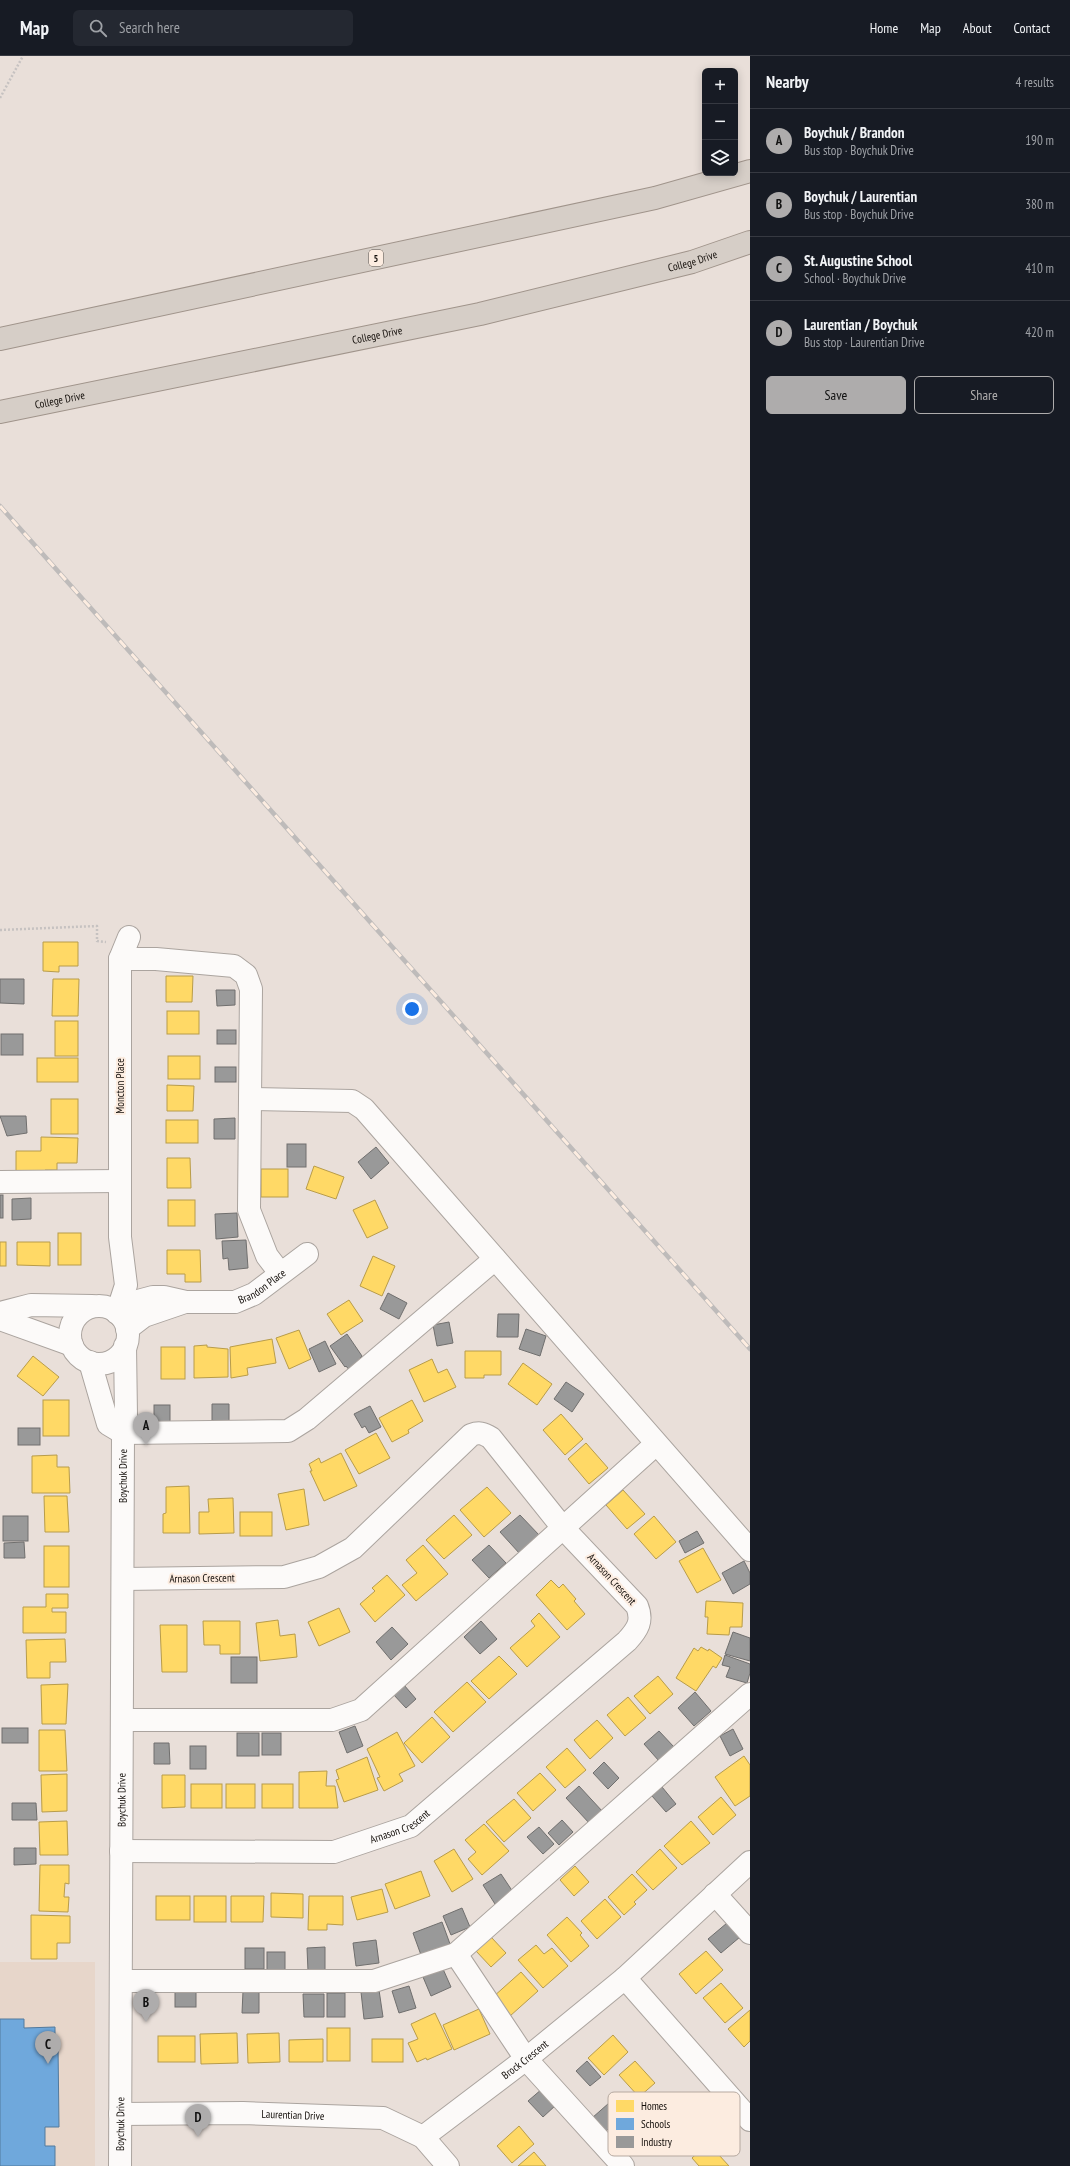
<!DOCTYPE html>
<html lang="en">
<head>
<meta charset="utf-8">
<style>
	:root { --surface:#171b24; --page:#242831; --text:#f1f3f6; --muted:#9ea1a6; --line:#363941; --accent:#aeacac }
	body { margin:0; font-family:"PT Sans Narrow",sans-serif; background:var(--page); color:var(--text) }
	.controls { position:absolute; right:12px; top:12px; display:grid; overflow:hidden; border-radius:6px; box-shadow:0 2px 10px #0003 }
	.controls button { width:36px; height:36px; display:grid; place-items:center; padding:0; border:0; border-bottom:1px solid var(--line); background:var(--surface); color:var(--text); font:20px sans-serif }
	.you { position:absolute; left:412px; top:953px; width:14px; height:14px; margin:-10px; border:3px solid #fff; border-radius:50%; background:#1a73e8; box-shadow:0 0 0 6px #1a73e833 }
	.badge { display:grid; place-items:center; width:26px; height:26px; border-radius:50%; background:var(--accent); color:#111; font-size:13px; font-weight:700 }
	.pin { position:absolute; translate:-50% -33px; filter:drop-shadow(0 1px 2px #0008) }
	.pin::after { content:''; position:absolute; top:21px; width:14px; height:12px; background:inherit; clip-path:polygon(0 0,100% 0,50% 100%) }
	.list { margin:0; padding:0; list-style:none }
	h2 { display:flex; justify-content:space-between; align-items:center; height:52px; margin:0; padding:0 16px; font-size:17px }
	h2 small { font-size:13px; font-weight:400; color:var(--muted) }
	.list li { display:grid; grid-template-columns:26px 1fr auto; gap:12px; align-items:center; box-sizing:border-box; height:64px; padding:0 16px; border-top:1px solid var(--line) }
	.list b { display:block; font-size:15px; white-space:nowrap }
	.list p { margin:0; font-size:13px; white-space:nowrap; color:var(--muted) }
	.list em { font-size:13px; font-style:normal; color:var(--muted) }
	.actions { display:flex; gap:8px; padding:12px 16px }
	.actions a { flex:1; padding:9px 0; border:1px solid var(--accent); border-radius:6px; text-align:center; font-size:14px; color:var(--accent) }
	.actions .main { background:var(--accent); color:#111 }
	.icon { flex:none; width:22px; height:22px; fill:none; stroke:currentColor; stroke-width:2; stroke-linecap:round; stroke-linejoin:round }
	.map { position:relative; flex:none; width:750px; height:2110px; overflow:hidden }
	header { display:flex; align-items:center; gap:24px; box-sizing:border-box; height:56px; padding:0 20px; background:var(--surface); border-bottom:1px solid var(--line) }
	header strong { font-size:19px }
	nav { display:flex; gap:22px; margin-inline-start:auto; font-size:14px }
	.search { width:280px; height:36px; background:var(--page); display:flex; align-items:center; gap:10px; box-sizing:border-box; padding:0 14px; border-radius:6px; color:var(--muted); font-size:15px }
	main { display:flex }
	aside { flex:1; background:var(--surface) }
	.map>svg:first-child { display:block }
	.built { fill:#e7d6ca }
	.homes { fill:#ffd966; stroke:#b89c4a }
	.schools { fill:#6fa8dc; stroke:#537a9d }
	.industry { fill:#999; stroke:#706f6e }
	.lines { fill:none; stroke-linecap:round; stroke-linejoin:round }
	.minor-casing { stroke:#aba49f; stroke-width:24 }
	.highway-casing { stroke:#a0948b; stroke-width:24 }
	.path { stroke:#c6c2c1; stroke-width:2.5; stroke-dasharray:2 2; stroke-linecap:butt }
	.minor { stroke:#fcfaf9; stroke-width:22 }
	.highway { stroke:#d6cec7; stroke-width:22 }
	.rail-casing { stroke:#bebbba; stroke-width:4.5 }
	.rail { stroke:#fcece0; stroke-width:3; stroke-dasharray:9; stroke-linecap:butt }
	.labels { text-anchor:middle; stroke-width:4; stroke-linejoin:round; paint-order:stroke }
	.shield { fill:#fcece0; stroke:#58504a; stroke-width:1 }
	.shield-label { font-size:10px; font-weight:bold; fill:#120d09 }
	.street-label { font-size:11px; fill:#120d09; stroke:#fcece0 }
	.key { fill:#fcece0; stroke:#b6a9a0; stroke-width:1 }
	.key-label { font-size:11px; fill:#120d09 }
</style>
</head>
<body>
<header>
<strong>Map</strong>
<div class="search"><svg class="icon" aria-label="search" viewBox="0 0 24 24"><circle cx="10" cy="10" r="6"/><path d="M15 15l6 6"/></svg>Search here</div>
<nav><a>Home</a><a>Map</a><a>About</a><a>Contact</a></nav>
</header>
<main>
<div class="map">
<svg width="750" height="2110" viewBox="0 0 750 2110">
	<rect width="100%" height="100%" fill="#e9dfd9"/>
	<rect class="built" x="0" y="1906" width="95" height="204"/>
	<g class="homes">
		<path d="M43,886H78V910H59V916L43,915Z"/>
		<path d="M166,920H193L192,946H166Z"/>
		<path d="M53,923H79L78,960H52Z"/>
		<rect x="167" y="955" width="32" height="23"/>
		<rect x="55" y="965" width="23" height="35"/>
		<rect x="168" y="1000" width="32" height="23"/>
		<rect x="37" y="1002" width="41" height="24"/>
		<path d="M167,1029L194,1030L193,1055H167Z"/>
		<rect x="51" y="1043" width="27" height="35"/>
		<rect x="166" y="1064" width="32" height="23"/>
		<path d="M41,1081L78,1082L77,1107H57V1114H45V1119H16V1095H41Z"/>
		<path d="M167,1102H190L191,1132H167Z"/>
		<path d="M314,1110L344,1121L336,1143L306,1133Z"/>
		<rect x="261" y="1113" width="27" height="28"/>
		<rect x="168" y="1144" width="27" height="26"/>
		<path d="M375,1144L388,1172L367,1182L353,1154Z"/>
		<rect x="58" y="1177" width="23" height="32"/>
		<rect x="0" y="1186" width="6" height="24"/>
		<path d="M17,1186H50V1210L17,1209Z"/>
		<path d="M167,1194H200L201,1226H185V1218H167Z"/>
		<path d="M373,1200L395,1210L382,1240L360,1230Z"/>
		<path d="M349,1244L363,1265L341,1279L327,1258Z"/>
		<path d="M299,1274L311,1303L289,1313L276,1282Z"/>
		<path d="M272,1283L276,1307L247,1312L248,1319L231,1322L230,1291Z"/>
		<path d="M207,1289V1291L228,1293V1321L194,1322V1290Z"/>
		<rect x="161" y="1291" width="24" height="32"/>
		<path d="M465,1295H501V1319H484V1322H465Z"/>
		<path d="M33,1300L59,1321L43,1340L17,1320Z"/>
		<path d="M432,1303L438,1317L447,1313L456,1331L424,1346L409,1314Z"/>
		<path d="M523,1307L552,1328L537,1349L508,1328Z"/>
		<rect x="43" y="1344" width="26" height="36"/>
		<path d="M412,1344L423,1365L408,1374L409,1377L392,1386L379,1362Z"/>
		<path d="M561,1358L583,1383L565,1399L543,1374Z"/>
		<path d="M376,1377L390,1402L359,1418L345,1394Z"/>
		<path d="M586,1387L608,1412L589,1428L568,1403Z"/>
		<path d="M341,1397L357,1430L324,1445L310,1415H312L309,1408L319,1402L321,1407Z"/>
		<path d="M57,1399V1411H69L70,1437H32V1400Z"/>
		<path d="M189,1430L190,1477H163V1458L166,1457V1431Z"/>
		<path d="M487,1431L511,1457L484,1481L460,1454Z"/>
		<path d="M304,1433L309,1469L286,1474L278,1438Z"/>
		<path d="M623,1434L645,1458L627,1473L606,1449Z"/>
		<path d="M44,1440H67L69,1476H45Z"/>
		<path d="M233,1442L234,1477L199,1478V1456H209L208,1443Z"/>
		<rect x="240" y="1456" width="32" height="24"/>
		<path d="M454,1459L472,1479L444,1503L426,1484Z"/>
		<path d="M654,1460L676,1486L656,1503L634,1478Z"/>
		<path d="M423,1489L448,1518L416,1545L402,1529L417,1517L406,1504Z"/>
		<rect x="44" y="1490" width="25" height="41"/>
		<path d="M703,1492L721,1524L697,1537L679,1505Z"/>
		<path d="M387,1519L405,1539L375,1566L360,1548L375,1535L372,1532Z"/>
		<path d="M551,1524L559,1532L563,1528L576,1543L574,1545L585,1558L567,1574L536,1539Z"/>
		<path d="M46,1538H68V1552H52V1556H66V1577H23V1551H46Z"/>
		<path d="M706,1545L743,1547L742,1571H730L729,1579L707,1578L708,1561H705Z"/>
		<path d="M339,1552L350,1576L319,1590L308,1566Z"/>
		<path d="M539,1557L560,1581L527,1611L510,1592L535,1570L531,1565Z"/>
		<path d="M278,1564L280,1580L295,1578L297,1601L260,1605L256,1567Z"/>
		<path d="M203,1565H240V1598H220V1589H204Z"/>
		<path d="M160,1569H187V1616H162Z"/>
		<path d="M65,1583L66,1606H50V1622H27L26,1584Z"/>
		<path d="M701,1591L708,1595L709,1593L722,1602L716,1612L713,1610L696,1635L676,1622L694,1592L698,1595Z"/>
		<path d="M499,1600L517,1618L489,1643L471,1625Z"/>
		<path d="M658,1620L673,1638L650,1658L634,1640Z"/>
		<path d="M467,1626L486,1646L453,1676L434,1656Z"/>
		<path d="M68,1628L66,1668H42L41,1629Z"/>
		<path d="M628,1641L646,1662L625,1680L607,1659Z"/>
		<path d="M432,1661L450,1681L422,1707L404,1687Z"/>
		<path d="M597,1664L613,1682L590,1703L574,1684Z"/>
		<path d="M39,1674H65L67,1715H39Z"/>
		<path d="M397,1676L415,1710L399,1718L403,1725L384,1735L377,1722L380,1721L367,1693Z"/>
		<path d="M567,1692L586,1714L565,1732L546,1711Z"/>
		<path d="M744,1700L750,1709V1740L735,1750L715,1721Z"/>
		<path d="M367,1701L378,1734L344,1746L336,1724L339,1723L336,1714Z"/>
		<path d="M327,1715L326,1730H335L338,1752H299V1716Z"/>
		<path d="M540,1717L556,1734L533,1755L517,1737Z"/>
		<path d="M67,1718V1755L42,1756L41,1719Z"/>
		<path d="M162,1719H185V1751L162,1752Z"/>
		<rect x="191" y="1728" width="31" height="24"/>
		<rect x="226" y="1728" width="29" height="24"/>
		<rect x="262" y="1728" width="31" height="24"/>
		<path d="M721,1741L736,1759L713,1779L698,1761Z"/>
		<path d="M514,1743L531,1762L504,1786L486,1766Z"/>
		<path d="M67,1765L68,1799H40L39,1766Z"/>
		<path d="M691,1765L710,1787L682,1809L664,1790Z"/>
		<path d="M484,1768L509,1795L482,1819L468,1803L476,1796L465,1784Z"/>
		<path d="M454,1793L473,1823L452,1836L434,1805Z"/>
		<path d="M660,1793L677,1812L653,1834L636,1816Z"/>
		<path d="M40,1809H69V1828L65,1827L64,1841H69L68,1856L39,1855Z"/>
		<path d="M575,1810L589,1826L574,1840L560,1824Z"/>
		<path d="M421,1815L430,1840L395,1853L385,1828Z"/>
		<path d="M632,1818L647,1834L634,1846L636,1848L624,1859L608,1841Z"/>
		<path d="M382,1833L388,1856L357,1864L351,1841Z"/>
		<path d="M271,1837L303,1838V1862L271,1861Z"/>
		<rect x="156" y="1840" width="34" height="24"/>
		<rect x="194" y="1840" width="32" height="26"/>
		<path d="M231,1840H264L263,1866H231Z"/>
		<path d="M309,1840H343V1869L327,1868V1874H308Z"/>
		<path d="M605,1843L621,1861L597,1883L581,1865Z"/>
		<path d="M31,1859L70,1860V1887H57V1903H31Z"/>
		<path d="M567,1861L582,1877L580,1879L589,1890L571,1906L547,1879Z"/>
		<path d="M491,1881L506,1897L491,1911L476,1895Z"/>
		<path d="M536,1889L544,1898L552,1892L568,1910L543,1932L518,1904Z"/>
		<path d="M706,1895L723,1914L696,1938L679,1918Z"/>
		<path d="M521,1916L538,1935L510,1960L493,1941Z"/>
		<path d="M721,1927L743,1952L725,1967L703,1942Z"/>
		<path d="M479,1953L490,1978L454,1994L443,1969Z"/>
		<path d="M750,1954V1985L744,1991L728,1973Z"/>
		<path d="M435,1957L452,1993L427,2004L426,2002L417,2006L408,1987L418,1983L411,1968Z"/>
		<rect x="327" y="1972" width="23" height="33"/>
		<path d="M237,1977L238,2007L201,2008L200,1978Z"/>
		<path d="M279,1977L280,2006L248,2007L247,1978Z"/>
		<path d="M613,1979L628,1996L604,2019L588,2002Z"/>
		<rect x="158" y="1980" width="37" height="26"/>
		<path d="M323,1983V2006H289V1984Z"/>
		<rect x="372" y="1983" width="31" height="23"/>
		<path d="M635,2005L655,2027L639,2041L619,2019Z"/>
		<path d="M519,2070L534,2088L512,2107L497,2090Z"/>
		<path d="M708,2087L729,2110H699L692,2102Z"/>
		<path d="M534,2096L546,2110H518Z"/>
	</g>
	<path class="schools" d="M0,1963H24V1972L55,1971V1990H58L59,2071H45V2090H55V2110H0Z"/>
	<g class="industry">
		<path d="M0,923H24V948L0,947Z"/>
		<path d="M216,934H235V949L217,950Z"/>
		<rect x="217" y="974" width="19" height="14"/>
		<rect x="1" y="978" width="22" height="21"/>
		<rect x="215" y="1011" width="21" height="15"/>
		<path d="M0,1060H26L27,1077L7,1080Z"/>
		<path d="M235,1062V1083H214V1063Z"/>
		<rect x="287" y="1088" width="19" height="23"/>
		<path d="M376,1091L389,1107L371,1123L358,1106Z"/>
		<rect x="0" y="1139" width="3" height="23"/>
		<path d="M31,1142V1163L12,1164V1143Z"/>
		<path d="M237,1157L238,1181L216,1183L215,1158Z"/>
		<path d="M246,1184L248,1212L229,1214L228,1202L223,1203L222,1185Z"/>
		<path d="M388,1237L407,1247L399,1263L380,1253Z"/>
		<path d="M498,1258H519L518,1281H497Z"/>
		<path d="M449,1266L453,1287L437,1290L433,1269Z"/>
		<path d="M526,1273L546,1280L540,1300L519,1293Z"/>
		<path d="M347,1278L362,1300L360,1302L363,1306L350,1315L346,1310L345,1311L330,1290Z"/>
		<path d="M325,1285L336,1308L319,1316L309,1293Z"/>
		<path d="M566,1326L584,1338L572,1356L554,1343Z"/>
		<path d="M212,1348H229V1369L212,1370Z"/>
		<rect x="154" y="1349" width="16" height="21"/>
		<path d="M370,1350L381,1371L369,1377L365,1370L362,1372L354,1358Z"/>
		<rect x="18" y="1372" width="22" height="17"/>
		<path d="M520,1459L540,1480L520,1498L500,1476Z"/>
		<rect x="3" y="1460" width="25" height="25"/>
		<path d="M697,1475L704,1487L685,1497L679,1485Z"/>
		<path d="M24,1486L25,1502H4V1487Z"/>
		<path d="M489,1489L506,1507L489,1522L472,1504Z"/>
		<path d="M744,1505L750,1517V1528L733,1538L722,1517Z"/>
		<path d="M481,1565L497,1583L480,1598L464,1581Z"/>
		<path d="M392,1571L408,1588L391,1604L376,1586Z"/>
		<path d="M733,1576L750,1582V1605L725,1598Z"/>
		<path d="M725,1599L750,1608V1617L747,1627L726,1621L730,1611L722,1609Z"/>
		<rect x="231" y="1601" width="26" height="26"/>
		<path d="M404,1629L416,1643L406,1652L393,1638Z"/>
		<path d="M695,1636L711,1655L694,1670L678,1652Z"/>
		<path d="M355,1670L363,1690L347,1697L339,1676Z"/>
		<rect x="2" y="1672" width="26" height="15"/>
		<path d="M733,1673L743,1693L730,1700L720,1680Z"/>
		<path d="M659,1675L674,1691L659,1705L644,1688Z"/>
		<rect x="237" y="1677" width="22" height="23"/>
		<rect x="262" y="1677" width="19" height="22"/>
		<path d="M154,1687H169L170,1708H154Z"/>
		<rect x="190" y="1690" width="16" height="23"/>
		<path d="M604,1706L619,1722L608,1733L593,1717Z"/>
		<path d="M579,1730L603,1756L590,1768L566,1742Z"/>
		<path d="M662,1731L676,1748L666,1756L652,1740Z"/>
		<path d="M12,1747H36L37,1764H12Z"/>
		<path d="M562,1764L573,1776L559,1789L548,1777Z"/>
		<path d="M539,1771L554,1788L543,1798L527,1781Z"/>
		<path d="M14,1792H36V1808L14,1809Z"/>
		<path d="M501,1818L513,1836L495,1848L483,1829Z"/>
		<path d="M462,1852L470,1871L451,1879L443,1860Z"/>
		<path d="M442,1866L450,1888L421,1899L413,1877Z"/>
		<path d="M727,1867L740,1881L721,1897L708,1883Z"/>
		<path d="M376,1884L379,1907L356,1910L353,1887Z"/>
		<path d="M325,1891V1914L308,1915L307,1892Z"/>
		<rect x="245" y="1892" width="19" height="21"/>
		<rect x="267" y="1896" width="18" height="18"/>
		<path d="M443,1913L451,1931L431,1940L423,1921Z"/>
		<path d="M409,1930L416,1952L399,1957L392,1935Z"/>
		<rect x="175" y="1934" width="21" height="17"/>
		<path d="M379,1934L383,1961L364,1963L361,1936Z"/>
		<path d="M243,1935H259V1957H242Z"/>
		<rect x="327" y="1937" width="18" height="24"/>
		<path d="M303,1938H324V1961H304Z"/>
		<path d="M587,2005L601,2021L590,2030L576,2015Z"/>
		<path d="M542,2033L556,2049L543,2061L528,2045Z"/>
		<path d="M609,2047L622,2061L605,2076L592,2062Z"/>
	</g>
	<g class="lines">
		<g class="minor-casing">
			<g id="minor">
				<path d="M120,903H156L234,910L246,919L251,933L249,1154L267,1200L280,1217"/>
				<path d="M250,1043L352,1045L364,1053L750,1494"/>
				<path d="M0,1126L120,1125"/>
				<circle cx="99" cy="1279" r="29"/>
				<path d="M0,1257L31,1249L92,1250"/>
				<path d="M117,1257L126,1229L120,1181V903L129,881"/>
				<path id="s1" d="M121,1260L138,1245L153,1241H164L186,1246H235L254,1238L307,1198"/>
				<path d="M0,1263L72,1289"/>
				<path d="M127,1273L144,1260L185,1246"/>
				<path d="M90,1306L108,1368L123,1377"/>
				<path d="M123,1377L288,1375L307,1363L495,1203"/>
				<path d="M122,1664H332L361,1654L656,1388"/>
				<path id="s2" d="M121,1795L334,1796L411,1770L627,1585C638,1573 643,1565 637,1550L563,1472L491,1382C483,1377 479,1376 471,1379L353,1492L319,1511L284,1521L123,1523"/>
				<path d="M715,1838L750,1877"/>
				<path d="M456,1898L526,2003L623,2110"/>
				<path d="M625,1922L750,2064"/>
				<path d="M121,1925H374L456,1898L750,1638"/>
				<path id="s3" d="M120,2058L243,2057L383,2062L423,2081L448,2110"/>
				<path id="s4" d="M423,2081L526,2003L625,1922L750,1806"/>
				<path id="s5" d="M120,2110L123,1377L126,1360L125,1290"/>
			</g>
		</g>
		<g class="highway-casing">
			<g id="highway">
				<path d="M0,283L655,142L750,115"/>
				<path id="s6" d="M0,356L480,258L692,206L750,186"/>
			</g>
		</g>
		<g class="path">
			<path d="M0,42L23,0"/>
			<path d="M0,874L97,870V885L106,886"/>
		</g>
		<use href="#minor" class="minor"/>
		<use href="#highway" class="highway"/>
		<g class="rail-casing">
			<path id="rail" d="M0,450L750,1293"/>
		</g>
		<use href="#rail" class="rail"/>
	</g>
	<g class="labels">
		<rect class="shield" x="369" y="194" width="14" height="16" rx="3"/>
		<g class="shield-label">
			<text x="376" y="206">5</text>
		</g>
		<g class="street-label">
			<text dy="4" stroke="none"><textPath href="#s6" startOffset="709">College Drive</textPath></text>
			<text dy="4" stroke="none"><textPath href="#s6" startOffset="385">College Drive</textPath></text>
			<text dy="4" stroke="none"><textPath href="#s6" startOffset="61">College Drive</textPath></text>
			<text transform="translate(120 1030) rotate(-90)" y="4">Moncton Place</text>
			<text dy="4" stroke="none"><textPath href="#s1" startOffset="152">Brandon Place</textPath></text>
			<text dy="4" stroke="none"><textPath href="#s5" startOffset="690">Boychuk Drive</textPath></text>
			<text transform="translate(202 1522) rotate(-1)" y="4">Arnason Crescent</text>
			<text transform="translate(612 1523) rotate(47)" y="4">Arnason Crescent</text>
			<text dy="4" stroke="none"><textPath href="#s5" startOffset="366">Boychuk Drive</textPath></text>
			<text dy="4" stroke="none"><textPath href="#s2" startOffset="284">Arnason Crescent</textPath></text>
			<text dy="4" stroke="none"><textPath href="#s4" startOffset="128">Brock Crescent</textPath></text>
			<text dy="4" stroke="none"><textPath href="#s3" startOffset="173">Laurentian Drive</textPath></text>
			<text dy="4" stroke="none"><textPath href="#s5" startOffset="42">Boychuk Drive</textPath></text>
		</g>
	</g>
	<rect x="608" y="2036" width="132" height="64" rx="6" class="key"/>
	<rect x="616" y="2044" width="18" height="12" fill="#ffd966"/>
	<rect x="616" y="2062" width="18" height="12" fill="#6fa8dc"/>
	<rect x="616" y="2080" width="18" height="12" fill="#999"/>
	<g class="key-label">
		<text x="641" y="2054">Homes</text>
		<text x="641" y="2072">Schools</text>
		<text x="641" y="2090">Industry</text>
	</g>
</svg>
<div class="controls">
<button>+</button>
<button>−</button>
<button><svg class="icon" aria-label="layers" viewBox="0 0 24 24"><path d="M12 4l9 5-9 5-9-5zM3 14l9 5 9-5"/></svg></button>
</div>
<div class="you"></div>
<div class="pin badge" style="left:146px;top:1389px">A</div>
<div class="pin badge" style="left:146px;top:1966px">B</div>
<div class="pin badge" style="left:48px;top:2008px">C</div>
<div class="pin badge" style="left:198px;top:2081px">D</div>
</div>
<aside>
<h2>Nearby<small>4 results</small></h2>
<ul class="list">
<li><span class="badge">A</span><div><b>Boychuk / Brandon</b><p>Bus stop · Boychuk Drive</p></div><em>190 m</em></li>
<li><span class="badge">B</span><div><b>Boychuk / Laurentian</b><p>Bus stop · Boychuk Drive</p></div><em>380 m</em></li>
<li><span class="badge">C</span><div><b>St. Augustine School</b><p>School · Boychuk Drive</p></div><em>410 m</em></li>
<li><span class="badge">D</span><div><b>Laurentian / Boychuk</b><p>Bus stop · Laurentian Drive</p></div><em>420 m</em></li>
</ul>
<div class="actions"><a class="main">Save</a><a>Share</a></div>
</aside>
</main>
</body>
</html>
